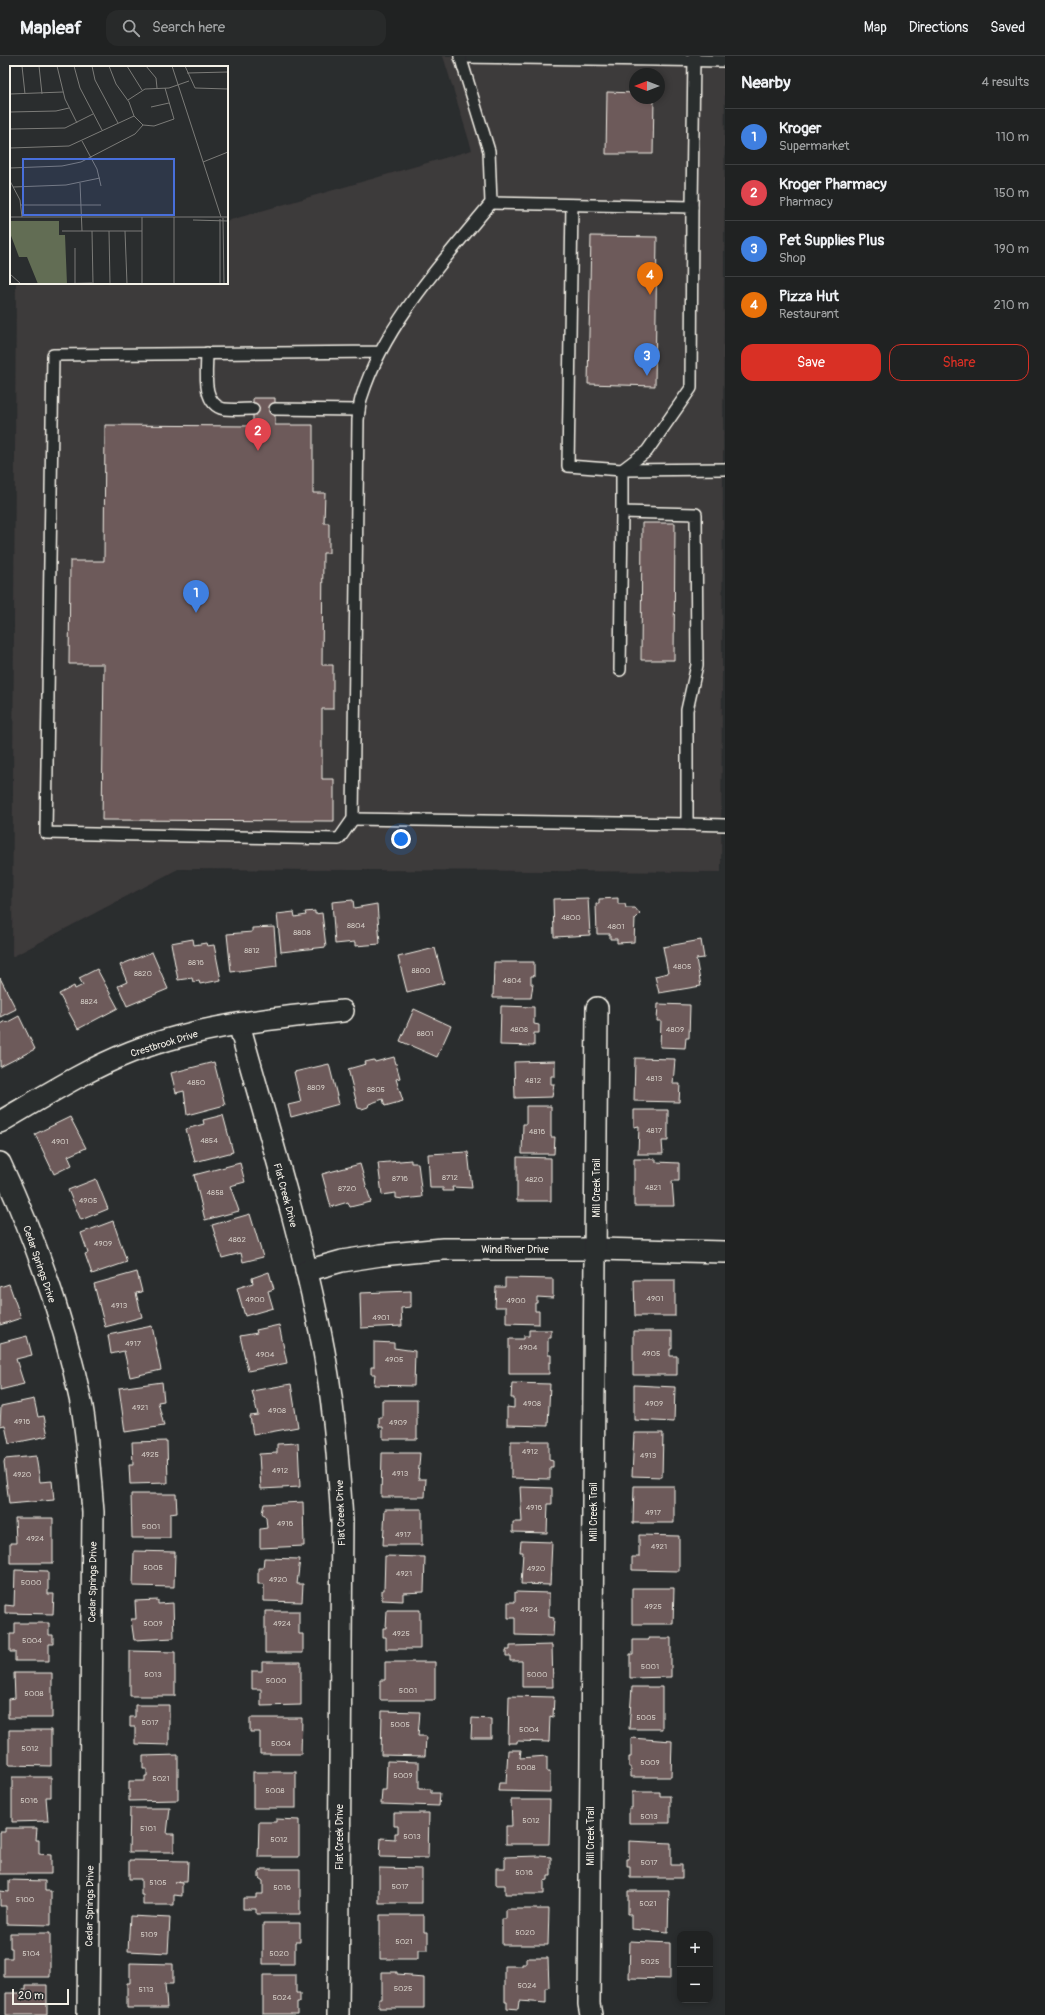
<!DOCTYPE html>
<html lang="en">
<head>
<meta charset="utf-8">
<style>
	:root { --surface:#202222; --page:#282a2a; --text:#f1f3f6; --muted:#a2a4a5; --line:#3d3f40; --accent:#d93025 }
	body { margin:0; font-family:Pangolin,sans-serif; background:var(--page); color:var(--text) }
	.controls { position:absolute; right:12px; bottom:12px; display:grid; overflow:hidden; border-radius:8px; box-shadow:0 2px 6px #0003 }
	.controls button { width:36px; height:36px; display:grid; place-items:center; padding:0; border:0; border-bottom:1px solid var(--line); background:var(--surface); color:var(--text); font:20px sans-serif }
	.compass { position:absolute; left:629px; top:12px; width:36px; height:36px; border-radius:50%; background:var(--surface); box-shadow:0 2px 6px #0003; rotate:270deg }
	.scale { position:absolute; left:12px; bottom:10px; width:57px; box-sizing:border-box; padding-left:4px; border:2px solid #f4f1e8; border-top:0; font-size:11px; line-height:14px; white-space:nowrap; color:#f4f1e8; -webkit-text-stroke:3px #2a2d2e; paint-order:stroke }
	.you { position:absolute; left:401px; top:783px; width:14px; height:14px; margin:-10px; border:3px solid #fff; border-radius:50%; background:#1a73e8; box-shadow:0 0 0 6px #1a73e833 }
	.badge { display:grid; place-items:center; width:26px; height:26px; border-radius:50%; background:var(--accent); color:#fff; font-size:13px; font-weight:700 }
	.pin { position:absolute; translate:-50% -33px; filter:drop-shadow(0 1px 2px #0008) }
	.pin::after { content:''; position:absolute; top:21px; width:14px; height:12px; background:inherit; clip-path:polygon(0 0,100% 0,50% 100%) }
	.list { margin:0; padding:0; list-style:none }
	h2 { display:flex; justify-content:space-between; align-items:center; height:52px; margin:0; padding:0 16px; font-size:17px }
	h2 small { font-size:13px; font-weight:400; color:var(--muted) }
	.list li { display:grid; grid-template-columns:26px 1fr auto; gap:12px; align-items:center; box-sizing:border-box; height:56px; padding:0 16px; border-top:1px solid var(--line) }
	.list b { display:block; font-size:15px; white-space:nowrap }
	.list p { margin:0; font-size:13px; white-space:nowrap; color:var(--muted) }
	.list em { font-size:13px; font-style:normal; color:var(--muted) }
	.actions { display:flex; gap:8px; padding:12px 16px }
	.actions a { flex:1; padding:9px 0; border:1px solid var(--accent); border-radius:12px; text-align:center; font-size:14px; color:var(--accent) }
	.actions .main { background:var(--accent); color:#fff }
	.icon { flex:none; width:22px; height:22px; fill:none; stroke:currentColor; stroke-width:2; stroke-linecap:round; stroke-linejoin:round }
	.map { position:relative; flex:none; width:725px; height:1959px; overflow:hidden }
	header { display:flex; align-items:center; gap:24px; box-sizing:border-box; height:56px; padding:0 20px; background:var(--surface); border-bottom:1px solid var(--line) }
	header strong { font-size:19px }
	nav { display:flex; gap:22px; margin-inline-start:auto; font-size:14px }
	.search { width:280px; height:36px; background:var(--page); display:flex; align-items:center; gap:10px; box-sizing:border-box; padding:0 14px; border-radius:12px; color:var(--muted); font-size:15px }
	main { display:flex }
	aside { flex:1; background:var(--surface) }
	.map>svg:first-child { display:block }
	.built { fill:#3e3a3b; fill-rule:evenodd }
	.building { fill:#6d5a5a; stroke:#f4f1e8 }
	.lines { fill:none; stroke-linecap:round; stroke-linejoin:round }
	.service-casing { stroke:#f4f1e8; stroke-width:14 }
	.minor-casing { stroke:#f4f1e8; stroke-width:24 }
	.service { stroke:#2a2d2e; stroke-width:11 }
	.minor { stroke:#2a2d2e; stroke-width:21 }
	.labels { text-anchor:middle; stroke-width:3.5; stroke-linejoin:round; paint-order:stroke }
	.number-label { font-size:8px; fill:#d2cbc4 }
	.street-label { font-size:10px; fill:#f4f1e8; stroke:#2a2d2e }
	.inset-road { fill:none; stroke:#7b7b78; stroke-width:1 }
	.view { fill:#486fdb; fill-opacity:0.15; stroke:#486fdb; stroke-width:2 }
	.inset-edge { fill:none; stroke:#f4f1e8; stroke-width:2 }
</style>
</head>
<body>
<header>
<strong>Mapleaf</strong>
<div class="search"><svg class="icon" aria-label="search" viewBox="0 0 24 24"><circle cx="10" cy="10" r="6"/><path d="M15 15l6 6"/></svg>Search here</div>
<nav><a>Map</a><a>Directions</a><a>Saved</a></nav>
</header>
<main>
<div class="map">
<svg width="725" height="1959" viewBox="0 0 725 1959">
	<rect width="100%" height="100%" fill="#2a2d2e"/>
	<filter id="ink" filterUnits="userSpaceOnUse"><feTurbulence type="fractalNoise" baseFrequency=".025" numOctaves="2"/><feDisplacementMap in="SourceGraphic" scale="8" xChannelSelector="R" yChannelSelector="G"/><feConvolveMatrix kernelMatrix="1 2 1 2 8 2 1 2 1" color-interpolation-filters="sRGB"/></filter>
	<g filter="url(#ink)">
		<path class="built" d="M443,0H725L721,816L178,813L12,901L16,227H227V165L472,94ZM635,18H659V42H635Z"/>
		<g class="building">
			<path d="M607,36L635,37V42H654L653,98H606Z"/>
			<path d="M591,180L657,181L655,330L588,328Z"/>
			<path d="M253,342H275V369H313V437H325L324,467H329V497H323L322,609H333V653H322V723H334V765L102,764L104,608H69L70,505H104L105,369L253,370Z"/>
			<path d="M642,467H675L674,604H641Z"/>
			<path d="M588,842L590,879L554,881L553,843Z"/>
			<path d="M618,842V848H625L626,852H635L640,858L635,863L634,886L617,887V883H610V878H597L596,848H599V843Z"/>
			<path d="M353,844L354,852L377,848L380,888L355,890V886L335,888L332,846Z"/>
			<path d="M315,855V858L322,857L326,891L281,896L277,858L294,856L295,861L306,859L305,856Z"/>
			<path d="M274,871L277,910L231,916L227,878L252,876V872Z"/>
			<path d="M193,883L194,889L206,887L207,890L214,889L221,924L200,928L199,925L193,926L192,922L178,924L171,887Z"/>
			<path d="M701,884L704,902L696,903L701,930L659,937L655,920L668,917L663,891Z"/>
			<path d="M435,892L444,927L407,936L398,901Z"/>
			<path d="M152,896L168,933L127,950L118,930L127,926L120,909Z"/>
			<path d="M494,906H534V920H531V928H533L531,942H493Z"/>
			<path d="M97,913L118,952L78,973L59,938L74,930L75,933L83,929L79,922Z"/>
			<path d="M0,922L16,953L0,961Z"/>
			<path d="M658,948L690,949L689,982H686L685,992L660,991L661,965H657Z"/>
			<path d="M501,950L534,951V968L539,969V977H534V990L500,989Z"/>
			<path d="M414,953L451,970L437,1001L400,985Z"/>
			<path d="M19,960L35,993L0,1011V968L5,965L6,967Z"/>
			<path d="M394,1001L400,1022L396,1023L403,1045L385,1050L383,1043L369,1048L368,1051L362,1053L358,1052L348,1013L366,1008L365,1006L374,1004L375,1006Z"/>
			<path d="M635,1002L675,1003L673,1028H680L679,1046L634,1045Z"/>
			<path d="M555,1005V1020H551V1028H554L552,1041L515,1042L514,1006Z"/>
			<path d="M214,1006L225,1049L187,1059L184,1035L176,1037L171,1017Z"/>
			<path d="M329,1008L339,1048L291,1061L288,1049L301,1046L294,1016Z"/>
			<path d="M526,1050H551V1081H555L554,1098H522L523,1068H526Z"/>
			<path d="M634,1054H668V1085H662L663,1098H638L639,1070L634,1071Z"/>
			<path d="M223,1059L233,1096L195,1106L186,1073L204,1068L203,1064Z"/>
			<path d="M70,1061L86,1092L68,1100L72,1109L54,1118L35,1078Z"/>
			<path d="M468,1096L472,1132L452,1131L453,1135H443V1132H430L428,1098Z"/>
			<path d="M517,1101L551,1102V1145H517Z"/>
			<path d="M634,1103H656V1106L679,1107V1125H672L674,1150H634Z"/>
			<path d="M411,1104V1107H418L422,1141L403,1143L396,1142V1137L382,1139L378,1107Z"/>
			<path d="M240,1107L245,1126L230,1130L239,1155L205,1164L194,1119Z"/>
			<path d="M360,1108L371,1146L350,1151L348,1146L331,1151L322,1118Z"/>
			<path d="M96,1123L108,1153L81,1164L68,1134Z"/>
			<path d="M250,1158L263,1201L243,1206L241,1197L222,1202L212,1169Z"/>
			<path d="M113,1165L127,1206L92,1218L85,1198L88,1197L81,1177Z"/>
			<path d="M137,1216L142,1236L136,1237L142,1261L105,1271L94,1228Z"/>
			<path d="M269,1216L274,1233L268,1235L273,1252L245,1260L237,1232L253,1227L252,1222Z"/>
			<path d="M505,1222L553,1223V1242L537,1241V1247H535V1255H539V1268L506,1267V1251H495L496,1231H505Z"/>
			<path d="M634,1224H675V1260H635Z"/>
			<path d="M9,1228L21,1262L0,1269V1231Z"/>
			<path d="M411,1235V1251L401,1252L402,1270L361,1272L360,1237Z"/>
			<path d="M279,1269L287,1307L248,1315L240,1280L257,1277L256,1274Z"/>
			<path d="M152,1270L161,1314L130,1321L124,1295L111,1298L108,1279Z"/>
			<path d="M529,1274H551V1281H548V1299H551V1307L549,1306V1318H509V1283H524V1280H529Z"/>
			<path d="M633,1275H672V1293H670V1300H677V1319H633Z"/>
			<path d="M27,1280L32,1299L16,1303L24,1328L0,1334V1287Z"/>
			<path d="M374,1286L394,1287V1292L415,1295L414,1330L374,1329L375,1318H371V1311H374Z"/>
			<path d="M162,1326L164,1345L158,1346L164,1370L125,1376L119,1332Z"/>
			<path d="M512,1327L550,1328L548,1370L507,1369V1351L514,1352V1342H511Z"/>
			<path d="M291,1328L298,1371L253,1379L250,1360L258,1359L252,1335Z"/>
			<path d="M634,1329L675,1331L674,1366L634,1364Z"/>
			<path d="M34,1343L38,1361L44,1360L48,1380L9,1388L5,1369L0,1370L1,1350Z"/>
			<path d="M382,1344H417V1383H383V1371H379V1361H382Z"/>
			<path d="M634,1377H663L662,1421L632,1420Z"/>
			<path d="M167,1385L168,1427L130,1428L129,1409H133L132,1386Z"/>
			<path d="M511,1385H549V1404L553,1405V1411H550V1423L511,1422Z"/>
			<path d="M298,1387L300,1431L261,1433L259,1398L277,1397V1388Z"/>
			<path d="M382,1397H420L418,1423H426L425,1441H381Z"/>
			<path d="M36,1400L40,1426L52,1425L54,1444L9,1448L4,1406L5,1403Z"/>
			<path d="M634,1430H674V1467H633Z"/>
			<path d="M520,1431L552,1432V1448H548L547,1477L513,1476V1466H522Z"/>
			<path d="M131,1438H176L177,1457L170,1458V1482H132Z"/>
			<path d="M303,1446L304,1490L260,1492V1473L267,1472L266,1462L262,1457L264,1448Z"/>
			<path d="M385,1453H422V1489H383Z"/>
			<path d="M15,1462H53V1507H10V1487H16Z"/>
			<path d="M639,1479L679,1480V1515L632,1514V1501H639Z"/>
			<path d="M521,1485L552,1486L550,1529L521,1528L523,1496H520Z"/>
			<path d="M134,1495L175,1496L174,1531L133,1530Z"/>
			<path d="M385,1500L425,1501L424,1536L403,1537V1545L382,1544V1534H384Z"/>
			<path d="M264,1502L300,1503L297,1528H303L302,1546L264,1545V1528H258V1512H263Z"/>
			<path d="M15,1514L48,1515V1538H54L53,1558L5,1557V1549L14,1550Z"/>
			<path d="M632,1532H674L673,1568H632Z"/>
			<path d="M515,1536L549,1537V1561L554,1562L553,1580L515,1579V1562H508V1546H515Z"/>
			<path d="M158,1544V1548L173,1547L174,1582L134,1584L131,1563H136L135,1545Z"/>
			<path d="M387,1554H420V1593H386V1581H383V1572H386Z"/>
			<path d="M265,1555H299V1578H303V1597H265Z"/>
			<path d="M15,1567H49V1579H53V1588H49V1605H15V1596H10V1578H15Z"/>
			<path d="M648,1582H671V1621L630,1622V1598H633V1584H649Z"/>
			<path d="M552,1589L553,1631H522V1605H510V1600H506V1594H510V1590Z"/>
			<path d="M130,1595L175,1596V1640H130Z"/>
			<path d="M262,1606H301V1649L261,1650V1633H252V1615H262Z"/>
			<path d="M385,1606H435V1644H380V1624H385Z"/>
			<path d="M14,1617H52V1662H8V1643L15,1642Z"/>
			<path d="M632,1631H662V1673H629Z"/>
			<path d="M509,1640L554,1641L553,1661L550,1660L549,1686L517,1685V1687H508Z"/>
			<path d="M135,1649H169V1689L135,1688V1671H130V1661H135Z"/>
			<path d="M382,1655L420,1656L418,1680H426L425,1700L381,1699Z"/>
			<path d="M250,1662H302L301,1698H260V1676H250Z"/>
			<path d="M472,1662L491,1663V1682H471Z"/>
			<path d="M9,1674H51V1710L9,1709Z"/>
			<path d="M631,1682L672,1685L671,1721H631V1711H629V1701H631Z"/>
			<path d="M508,1694H521L520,1702L547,1700V1716H550V1736L498,1735L499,1727H506Z"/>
			<path d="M178,1699V1744L129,1745V1725H145V1720H147V1713H143V1700Z"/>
			<path d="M387,1705L419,1706V1733H431V1737H440L439,1750L381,1748L382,1734H386Z"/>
			<rect x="253" y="1716" width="43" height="36"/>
			<path d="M12,1721H51V1741H46L48,1765L12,1766Z"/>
			<path d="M632,1736H660V1740H670V1767H629V1752H632Z"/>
			<path d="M511,1744H550L549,1788H506V1770H512Z"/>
			<path d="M130,1752H170L167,1778H174V1796H129Z"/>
			<path d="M394,1757H429L428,1802L380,1801L381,1782L395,1783V1777H398V1770H394Z"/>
			<path d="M276,1763L299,1764V1801H258L259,1766H276Z"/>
			<path d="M5,1772H37L36,1784H39V1798L51,1799V1818H0V1776H5Z"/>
			<path d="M629,1785L671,1787V1809H682V1822H630V1810H627V1803H629Z"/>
			<path d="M539,1800L551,1801V1820H548V1824L544,1825V1838H505V1829H496V1812H505V1801Z"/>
			<path d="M129,1804L188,1805L187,1826H174L182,1827V1840L174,1839V1849H143V1839H141V1823H129Z"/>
			<path d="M379,1812L422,1813V1847H379Z"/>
			<path d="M262,1813H300V1858H256V1853H243V1842H256V1838H263V1825L259,1822V1817Z"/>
			<path d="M9,1824L45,1825V1835H51V1869L6,1868V1850H0V1835L9,1836Z"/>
			<path d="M628,1835H669L668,1876L631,1873V1858H628Z"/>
			<path d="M506,1853H549L548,1889H502V1863H506Z"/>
			<path d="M380,1859H424V1876H428V1894H418V1903H380Z"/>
			<path d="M130,1860L170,1862L168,1897L128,1895Z"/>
			<path d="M263,1867H300V1886H295V1908H263Z"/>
			<path d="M10,1877H50V1921H4V1902H12V1892H10Z"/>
			<path d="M630,1885L670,1887V1923L629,1922Z"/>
			<path d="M526,1902H548L549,1932H546V1947L519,1945L518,1953L507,1952V1946H505V1910H522V1908H526Z"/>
			<path d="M130,1907L173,1908V1928H165L167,1952H127V1927H130Z"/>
			<path d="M382,1916H397V1918L411,1919V1921L424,1922V1952H379V1943H382Z"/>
			<path d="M263,1919H296V1937H300V1946H297V1958H263Z"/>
			<path d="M26,1929H47V1959H6V1937H23V1934H26Z"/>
		</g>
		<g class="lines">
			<g class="service-casing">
				<g id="service">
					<path d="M460,1L725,5"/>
					<path d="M572,149L568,410L622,414L725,413"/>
					<path d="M692,151L694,0"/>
					<path d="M380,296L53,299L46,777L339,783L353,763L358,364C359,356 359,347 362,340C384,269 444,204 491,147L489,95L460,0"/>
					<path d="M207,297C207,314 201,348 224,353C233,354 244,353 253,353"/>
					<path d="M275,353L359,354"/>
					<path d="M620,614L622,456"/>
					<path d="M353,763L687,768V654L697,609L696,458L622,456V414L647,395L691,332L692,151L491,147"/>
					<path d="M687,768L725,769"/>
				</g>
			</g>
			<g class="minor-casing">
				<g id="minor">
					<path d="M239,968C267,1070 299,1172 320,1275C333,1337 338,1401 342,1464L338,1959"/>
					<path d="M0,1066C43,1041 85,1014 131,996C198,970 272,962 343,955"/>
					<path d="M0,1107C36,1184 65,1267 82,1351C88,1385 90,1421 93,1456L88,1959"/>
					<path d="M306,1215L342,1205L381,1199L443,1193H596L725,1196"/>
					<path d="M591,1959L589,1948L597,952"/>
				</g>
			</g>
			<use href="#service" class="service"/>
			<use href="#minor" class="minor"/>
		</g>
	</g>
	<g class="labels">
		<g class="number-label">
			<text x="571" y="864">4800</text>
			<text x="356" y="872">8804</text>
			<text x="616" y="873">4801</text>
			<text x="302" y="879">8808</text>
			<text x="252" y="897">8812</text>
			<text x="196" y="909">8816</text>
			<text x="682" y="913">4805</text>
			<text x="421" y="917">8800</text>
			<text x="143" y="920">8820</text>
			<text x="512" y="927">4804</text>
			<text x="89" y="948">8824</text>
			<text x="519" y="976">4808</text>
			<text x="675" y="976">4809</text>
			<text x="425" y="980">8801</text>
			<text x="654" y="1025">4813</text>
			<text x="533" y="1027">4812</text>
			<text x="196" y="1029">4850</text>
			<text x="316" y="1034">8809</text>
			<text x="376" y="1036">8805</text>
			<text x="654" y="1077">4817</text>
			<text x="537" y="1078">4816</text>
			<text x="209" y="1087">4854</text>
			<text x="60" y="1088">4901</text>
			<text x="450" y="1124">8712</text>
			<text x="400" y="1125">8716</text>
			<text x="534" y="1126">4820</text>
			<text x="653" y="1134">4821</text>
			<text x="347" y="1135">8720</text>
			<text x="215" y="1139">4858</text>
			<text x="88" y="1147">4905</text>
			<text x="237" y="1186">4862</text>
			<text x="103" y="1190">4909</text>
			<text x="655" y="1245">4901</text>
			<text x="255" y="1246">4900</text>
			<text x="516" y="1247">4900</text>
			<text x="119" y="1252">4913</text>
			<text x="381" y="1264">4901</text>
			<text x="133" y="1290">4917</text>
			<text x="528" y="1294">4904</text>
			<text x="651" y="1300">4905</text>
			<text x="265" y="1301">4904</text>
			<text x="394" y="1306">4905</text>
			<text x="532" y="1350">4908</text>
			<text x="654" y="1350">4909</text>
			<text x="140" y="1354">4921</text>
			<text x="277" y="1357">4908</text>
			<text x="22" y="1368">4916</text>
			<text x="398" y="1369">4909</text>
			<text x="530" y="1398">4912</text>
			<text x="150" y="1401">4925</text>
			<text x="648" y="1402">4913</text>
			<text x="280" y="1417">4912</text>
			<text x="400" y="1420">4913</text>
			<text x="22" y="1421">4920</text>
			<text x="534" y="1454">4916</text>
			<text x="653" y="1459">4917</text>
			<text x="285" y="1470">4916</text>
			<text x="151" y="1473">5001</text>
			<text x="403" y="1481">4917</text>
			<text x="35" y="1485">4924</text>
			<text x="659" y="1493">4921</text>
			<text x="153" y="1514">5005</text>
			<text x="536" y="1515">4920</text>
			<text x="404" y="1520">4921</text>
			<text x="278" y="1526">4920</text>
			<text x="31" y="1529">5000</text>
			<text x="653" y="1553">4925</text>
			<text x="529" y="1556">4924</text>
			<text x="153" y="1570">5009</text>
			<text x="282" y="1570">4924</text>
			<text x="401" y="1580">4925</text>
			<text x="32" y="1587">5004</text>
			<text x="650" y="1613">5001</text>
			<text x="153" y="1621">5013</text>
			<text x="537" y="1621">5000</text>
			<text x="276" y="1627">5000</text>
			<text x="408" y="1637">5001</text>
			<text x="34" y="1640">5008</text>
			<text x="646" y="1664">5005</text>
			<text x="150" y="1669">5017</text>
			<text x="400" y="1671">5005</text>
			<text x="529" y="1676">5004</text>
			<text x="281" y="1690">5004</text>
			<text x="30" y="1695">5012</text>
			<text x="650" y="1709">5009</text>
			<text x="526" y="1714">5008</text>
			<text x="403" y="1722">5009</text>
			<text x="161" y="1725">5021</text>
			<text x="275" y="1737">5008</text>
			<text x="29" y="1747">5016</text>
			<text x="649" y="1763">5013</text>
			<text x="531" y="1767">5012</text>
			<text x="148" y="1775">5101</text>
			<text x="412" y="1783">5013</text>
			<text x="279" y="1786">5012</text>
			<text x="649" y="1809">5017</text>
			<text x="524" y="1819">5016</text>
			<text x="158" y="1829">5105</text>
			<text x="400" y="1833">5017</text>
			<text x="282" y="1834">5016</text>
			<text x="25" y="1846">5100</text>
			<text x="648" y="1850">5021</text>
			<text x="525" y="1879">5020</text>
			<text x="149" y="1881">5109</text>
			<text x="404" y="1888">5021</text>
			<text x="31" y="1900">5104</text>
			<text x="279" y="1900">5020</text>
			<text x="650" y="1908">5025</text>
			<text x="527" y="1932">5024</text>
			<text x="403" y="1935">5025</text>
			<text x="146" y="1936">5113</text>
			<text x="282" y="1944">5024</text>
		</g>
		<g class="street-label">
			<text transform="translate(164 987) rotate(-17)" y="4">Crestbrook Drive</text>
			<text transform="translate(596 1132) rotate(-90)" y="4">Mill Creek Trail</text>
			<text transform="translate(286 1139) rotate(75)" y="4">Flat Creek Drive</text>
			<text x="515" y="1197">Wind River Drive</text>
			<text transform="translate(40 1208) rotate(71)" y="4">Cedar Springs Drive</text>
			<text transform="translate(593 1456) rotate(-90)" y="4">Mill Creek Trail</text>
			<text transform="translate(340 1457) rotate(-92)" y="4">Flat Creek Drive</text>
			<text transform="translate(92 1526) rotate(-89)" y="4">Cedar Springs Drive</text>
			<text transform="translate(590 1780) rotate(-90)" y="4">Mill Creek Trail</text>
			<text transform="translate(339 1781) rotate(-90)" y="4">Flat Creek Drive</text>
			<text transform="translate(89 1850) rotate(-89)" y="4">Cedar Springs Drive</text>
		</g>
	</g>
	<g transform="translate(10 10)">
		<rect width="218" height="218" fill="#2a2d2e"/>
		<path d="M0,155H49V169H55L57,218H28L17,191H9L0,167Z" fill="#626d54"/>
		<path class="inset-road" d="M12,0L15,28M29,0L32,28M47,0L55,33L67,57M64,0L70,22L92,64M82,0L85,14L108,57M99,0L106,18L119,36L124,50L133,59L144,60L164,53L155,22M117,0L132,24M136,0L146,12L147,22M162,0L211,151M175,0L185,22L218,23M177,7L218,6M0,28L53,26M118,34L135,23L159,22L179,15M141,41L159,37M0,46L46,45L59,42M0,63L55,62L83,48M72,75L87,103L91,120M0,82L59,80L124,50M193,96L218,86M0,102L52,100L71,96L125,68L133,59M0,115L10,134L12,151M70,117L72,165M3,121L56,119L90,112M11,139H91M0,151H218M213,152L214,218M210,153V218M183,154L218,155M52,165H132M82,165L83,218M99,165L100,218M115,165L117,218M0,208L11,218M40,218L82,217M65,218V182M132,218V151M164,218V151"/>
		<path class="view" d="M13,93H164V149H13Z"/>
		<rect width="218" height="218" class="inset-edge"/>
	</g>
</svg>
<div class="controls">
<button>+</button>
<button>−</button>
</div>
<svg class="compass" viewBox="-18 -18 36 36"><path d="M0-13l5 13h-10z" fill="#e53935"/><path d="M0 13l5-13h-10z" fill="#a2a4a5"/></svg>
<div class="scale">20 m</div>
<div class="you"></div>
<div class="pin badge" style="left:196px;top:557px;background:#3f7fe0">1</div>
<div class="pin badge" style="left:258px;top:395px;background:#e0444e">2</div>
<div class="pin badge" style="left:647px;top:320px;background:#3f7fe0">3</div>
<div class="pin badge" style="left:650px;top:239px;background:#e8710a">4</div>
</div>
<aside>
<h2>Nearby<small>4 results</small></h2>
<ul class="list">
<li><span class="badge" style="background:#3f7fe0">1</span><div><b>Kroger</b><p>Supermarket</p></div><em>110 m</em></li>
<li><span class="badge" style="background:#e0444e">2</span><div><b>Kroger Pharmacy</b><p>Pharmacy</p></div><em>150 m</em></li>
<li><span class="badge" style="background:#3f7fe0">3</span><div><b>Pet Supplies Plus</b><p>Shop</p></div><em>190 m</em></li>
<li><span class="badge" style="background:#e8710a">4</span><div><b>Pizza Hut</b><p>Restaurant</p></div><em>210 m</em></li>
</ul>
<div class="actions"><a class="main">Save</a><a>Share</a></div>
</aside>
</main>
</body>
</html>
